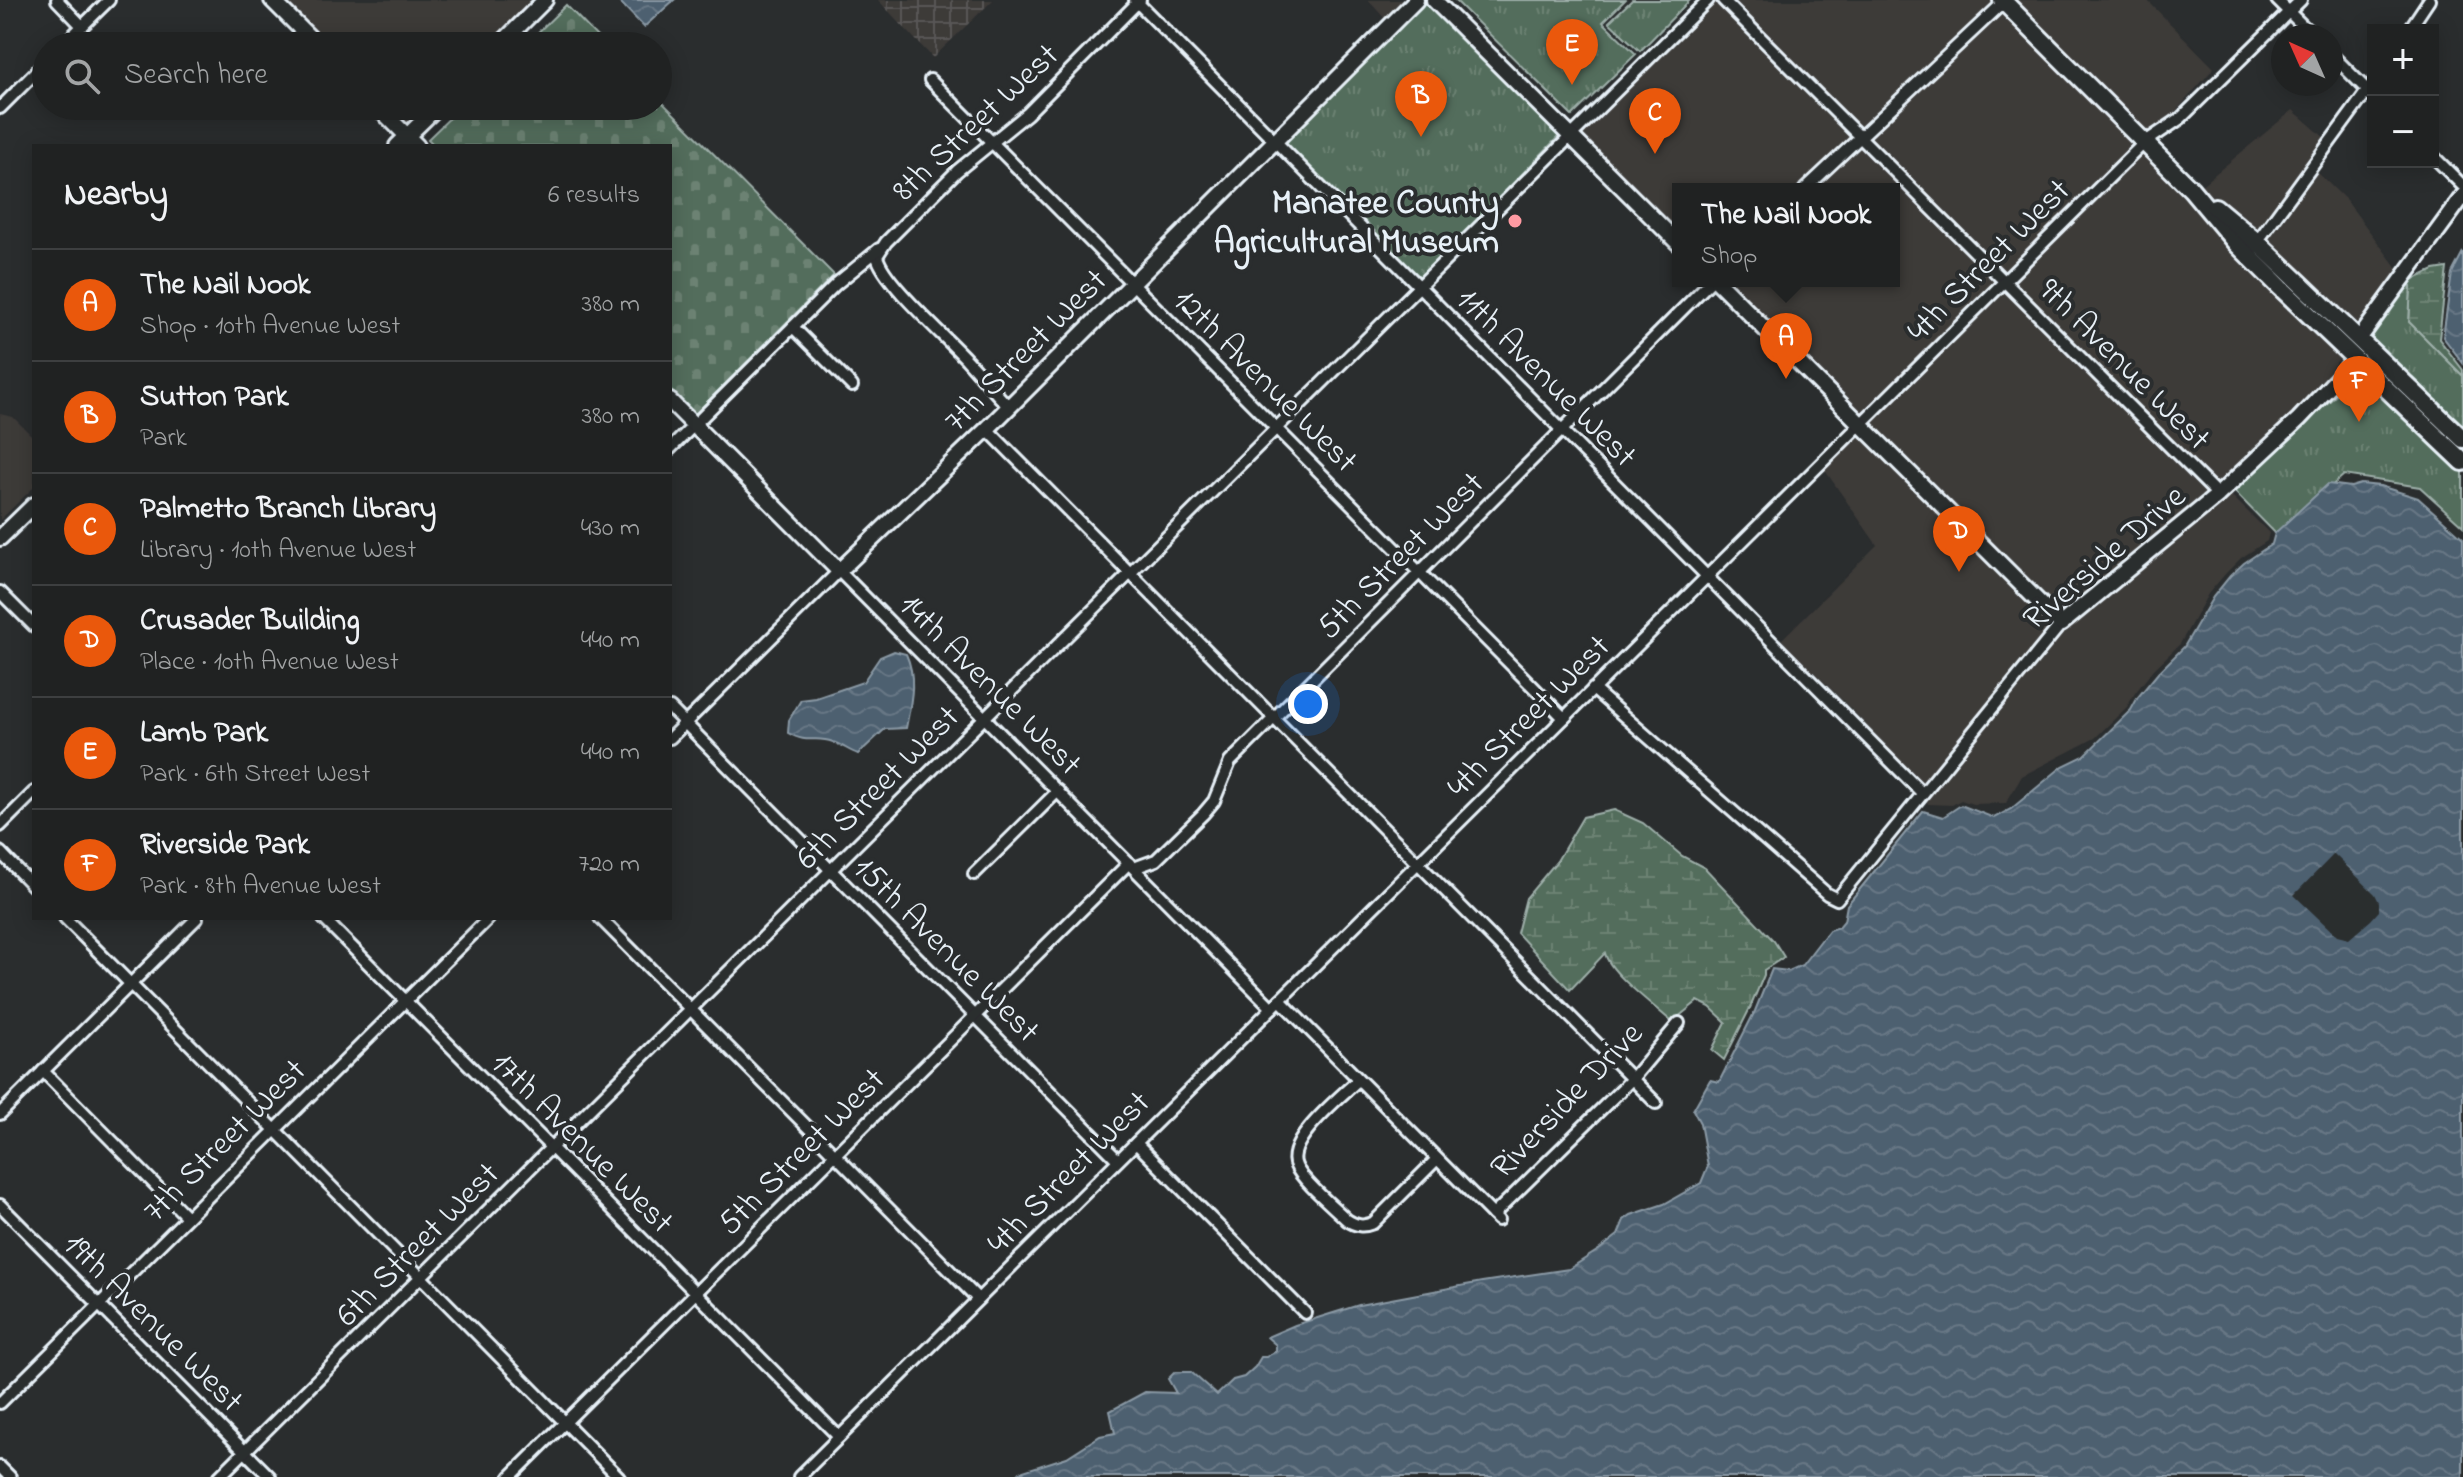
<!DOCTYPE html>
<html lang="en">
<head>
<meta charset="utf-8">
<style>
	:root { --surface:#202222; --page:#282a2a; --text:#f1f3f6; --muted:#a2a4a5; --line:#3d3f40; --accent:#ea580c }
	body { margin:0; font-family:"Indie Flower",sans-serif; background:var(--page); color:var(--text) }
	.controls { position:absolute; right:24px; top:24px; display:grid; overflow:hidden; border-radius:0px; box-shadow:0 4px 20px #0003 }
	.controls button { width:72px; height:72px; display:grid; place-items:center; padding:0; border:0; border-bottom:2px solid var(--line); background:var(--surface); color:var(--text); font:40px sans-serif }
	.compass { position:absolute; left:2271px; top:24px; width:72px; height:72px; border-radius:50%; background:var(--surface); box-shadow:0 4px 20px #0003; rotate:315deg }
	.you { position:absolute; left:1308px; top:704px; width:28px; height:28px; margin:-20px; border:6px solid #fff; border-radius:50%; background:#1a73e8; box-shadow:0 0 0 12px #1a73e833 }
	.badge { display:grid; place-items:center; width:52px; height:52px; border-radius:50%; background:var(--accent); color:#fff; font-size:26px; font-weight:700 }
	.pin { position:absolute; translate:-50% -66px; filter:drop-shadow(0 2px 4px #0008) }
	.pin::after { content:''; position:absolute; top:42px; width:28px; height:24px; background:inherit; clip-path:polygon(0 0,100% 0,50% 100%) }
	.popup { position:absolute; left:1672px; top:183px; width:228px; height:104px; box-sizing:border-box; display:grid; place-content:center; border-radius:0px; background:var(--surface); filter:drop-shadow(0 2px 6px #0005); font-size:26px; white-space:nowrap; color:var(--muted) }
	.popup b { font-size:30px; color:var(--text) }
	.popup::after { content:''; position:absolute; left:50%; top:100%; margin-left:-16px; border:16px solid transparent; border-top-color:var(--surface) }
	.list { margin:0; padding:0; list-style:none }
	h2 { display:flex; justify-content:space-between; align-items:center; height:104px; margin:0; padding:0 32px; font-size:34px }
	h2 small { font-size:26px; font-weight:400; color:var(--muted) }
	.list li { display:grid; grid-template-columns:52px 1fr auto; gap:24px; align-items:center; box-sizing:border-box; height:112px; padding:0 32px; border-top:2px solid var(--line) }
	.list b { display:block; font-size:30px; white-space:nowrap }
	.list p { margin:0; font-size:26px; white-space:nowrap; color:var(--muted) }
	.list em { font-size:26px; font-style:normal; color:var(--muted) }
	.icon { flex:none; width:44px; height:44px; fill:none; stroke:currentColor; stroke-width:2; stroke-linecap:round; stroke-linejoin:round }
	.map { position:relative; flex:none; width:2463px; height:1477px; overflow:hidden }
	.search { position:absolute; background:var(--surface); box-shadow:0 4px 20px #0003; left:32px; top:32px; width:640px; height:88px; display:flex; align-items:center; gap:20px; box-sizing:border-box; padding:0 28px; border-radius:44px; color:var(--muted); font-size:30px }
	.panel { position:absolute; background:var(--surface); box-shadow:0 4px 20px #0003; left:32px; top:144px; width:640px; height:776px; border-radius:0px }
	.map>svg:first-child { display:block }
	.built { fill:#3d3a38 }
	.industrial { fill:url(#industrial-grid) }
	.wetland { fill:url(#wetland-marsh); stroke:#9eafaa; stroke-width:2 }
	.cemetery { fill:url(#cemetery-stones); stroke:#9eafaa; stroke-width:2 }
	.park { fill:url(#park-tufts); stroke:#9eafaa; stroke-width:2 }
	.water { fill:url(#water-waves); stroke:#8b9aa6; stroke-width:2 }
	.pier { fill:#2a2d2e }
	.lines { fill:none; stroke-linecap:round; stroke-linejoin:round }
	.street-casing { stroke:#e8f1f8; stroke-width:16 }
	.secondary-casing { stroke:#e8f1f8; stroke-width:20 }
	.primary-casing { stroke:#e8f1f8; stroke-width:22 }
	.street { stroke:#2a2d2e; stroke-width:10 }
	.secondary { stroke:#2a2d2e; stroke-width:14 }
	.primary { stroke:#2a2d2e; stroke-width:16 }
	.poi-dot { fill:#ff9aa2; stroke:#2a2d2e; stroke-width:3 }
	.labels { text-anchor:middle; stroke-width:8; stroke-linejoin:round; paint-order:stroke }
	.street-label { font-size:34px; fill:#e8f1f8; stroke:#2a2d2e }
	.poi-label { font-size:34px; font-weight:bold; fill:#e8f1f8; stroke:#2a2d2e; text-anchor:end }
</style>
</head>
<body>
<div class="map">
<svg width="2463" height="1477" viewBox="0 0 2463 1477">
	<defs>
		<pattern id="industrial-grid" width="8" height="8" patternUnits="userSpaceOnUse" patternTransform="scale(2)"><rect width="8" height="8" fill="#3d3a38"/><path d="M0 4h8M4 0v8" fill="none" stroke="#595756"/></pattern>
		<pattern id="wetland-marsh" width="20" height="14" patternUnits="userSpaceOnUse" patternTransform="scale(2)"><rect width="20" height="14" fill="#536d5b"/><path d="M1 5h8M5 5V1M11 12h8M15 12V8" fill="none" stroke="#6c8273"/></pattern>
		<pattern id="cemetery-stones" width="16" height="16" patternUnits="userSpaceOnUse" patternTransform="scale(2)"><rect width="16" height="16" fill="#536d5b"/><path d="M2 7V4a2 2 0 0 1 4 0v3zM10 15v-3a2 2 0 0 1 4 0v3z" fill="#6c8273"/></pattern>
		<pattern id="park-tufts" width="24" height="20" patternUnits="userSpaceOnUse" patternTransform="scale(2)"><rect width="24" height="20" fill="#536d5b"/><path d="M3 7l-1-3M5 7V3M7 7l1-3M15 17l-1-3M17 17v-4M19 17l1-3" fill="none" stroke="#6c8273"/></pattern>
		<pattern id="water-waves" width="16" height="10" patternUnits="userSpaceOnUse" patternTransform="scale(2)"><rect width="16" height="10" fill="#4d6070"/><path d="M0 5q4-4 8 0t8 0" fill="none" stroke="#677785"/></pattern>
	</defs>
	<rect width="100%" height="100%" fill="#2a2d2e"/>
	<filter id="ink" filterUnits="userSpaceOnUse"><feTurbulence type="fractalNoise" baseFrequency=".0125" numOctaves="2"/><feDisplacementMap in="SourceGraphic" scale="16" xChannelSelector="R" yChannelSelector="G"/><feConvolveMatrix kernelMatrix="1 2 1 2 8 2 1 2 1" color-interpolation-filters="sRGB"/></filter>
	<g filter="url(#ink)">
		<g class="built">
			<path d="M280,0H537L490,46H325Z"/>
			<path d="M1368,0H1407L1387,21Z"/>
			<path d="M1730,0H1995L1996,1L1859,128Z"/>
			<path d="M2014,0H2147L2214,68L2169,119L2144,136L2012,2Z"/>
			<path d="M1716,1L1852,136L1797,189H1678V235L1579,137Z"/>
			<path d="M2004,10L2136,142L2004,273L1868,137Z"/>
			<path d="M385,106H429L407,128Z"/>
			<path d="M2293,110L2325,138L2255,234L2198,188Z"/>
			<path d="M1860,144L1997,281L1861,415L1724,281H1894V189H1814Z"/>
			<path d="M2144,151L2323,335L2341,356L2301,409L2218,487L2012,282Z"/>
			<path d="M2316,171L2346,200L2400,272L2358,331L2264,242Z"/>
			<path d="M2005,289L2210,494L2061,616L1869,424Z"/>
			<path d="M0,414L13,417L34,438V487L0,520Z"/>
			<path d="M1862,431L2054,624L1921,784L1851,709L1781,640L1877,545L1824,469Z"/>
			<path d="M2229,493L2269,533L2267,541L2241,558L2226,573L2208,594L2180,644L2154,669L2135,693L2127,707L2095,738L2022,776L2006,803L1973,804L1961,800L1952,805L1928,804L1925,798L2065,628Z"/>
		</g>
		<path class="industrial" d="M878,0H993L933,58Z"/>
		<g class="wetland">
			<path d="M2447,268L2439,339L2463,370V376L2409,322L2411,286L2408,282L2434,270Z"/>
			<path d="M1614,810L1643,823L1682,856L1705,868L1774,941L1784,957L1764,970V975L1750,1008L1724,1060L1712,1050L1726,1022L1710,1007L1698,1001L1672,1022C1656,1007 1609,973 1605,953L1570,990L1517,933L1526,898L1557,861L1583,817Z"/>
		</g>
		<g class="cemetery">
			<path d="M566,5L606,46H524Z"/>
			<path d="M658,98L834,275L694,415L670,390V146H435L428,139L462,106H658Z"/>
		</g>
		<g class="park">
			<path d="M1422,0H1430L1562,133L1419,280L1280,141Z"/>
			<path d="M1455,0H1625L1603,22L1636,54L1572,116Z"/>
			<path d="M1632,0H1690L1640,51L1609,22Z"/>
			<path d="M2408,282L2411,286L2409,322L2463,376V431L2367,339Z"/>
			<path d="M2366,378L2463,471V526L2420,487L2344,475L2276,534L2232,489L2353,380Z"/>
		</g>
		<g class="water">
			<path d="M618,0H674L644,27Z"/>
			<path d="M2463,252V363L2443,337L2452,273Z"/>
			<path d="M2328,484L2351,487L2361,484L2380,486L2418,498L2463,538V1477H1016L1020,1472L1067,1457L1100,1436L1115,1433L1110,1411L1145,1392L1176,1393L1168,1379L1175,1372H1191L1217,1395L1233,1380L1244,1377L1255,1367L1261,1357H1266L1276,1351V1345L1267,1337L1295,1325L1359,1305L1482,1282L1569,1269L1600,1249L1618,1235L1624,1220L1631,1215L1664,1204L1701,1183L1708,1166L1700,1123L1693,1110L1710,1080L1719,1082L1755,1011L1772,969L1789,971L1802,965L1829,930L1839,927L1844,921L1847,905L1923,811L1943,817L1961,805L1994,818L2011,809L2063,766L2084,756L2131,710L2138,697L2158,673L2184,647L2213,597L2230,576L2244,563L2272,544L2275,533Z"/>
			<path d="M894,651L906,654C917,678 911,702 906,728L885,729L858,754C849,751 842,745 833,742C814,735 809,745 788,733L789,720L801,700L816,698L863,682L880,657Z"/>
		</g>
		<path class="pier" d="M2334,854L2375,894L2379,902V911L2371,920L2349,939L2337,936L2294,895Z"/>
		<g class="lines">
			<g class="street-casing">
				<g id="street">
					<path d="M57,0L82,26"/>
					<path d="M1135,0L1922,793"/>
					<path d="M1723,0L2218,495"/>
					<path d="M2277,0L2313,36"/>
					<path d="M2409,30L2429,0"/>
					<path d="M62,46L109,0"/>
					<path d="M2331,54L2373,96"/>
					<path d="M930,80L1564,718"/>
					<path d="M0,108L46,62"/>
					<path d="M2433,156L2463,186"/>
					<path d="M1805,189L2006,0"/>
					<path d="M2254,246L2373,83"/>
					<path d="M793,327L852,386"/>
					<path d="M1009,407C994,392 981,375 967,360C947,338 882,281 877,256L886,242L957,171L1027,114L1140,0"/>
					<path d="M987,429L1656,1103"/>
					<path d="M670,449L836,284L879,249"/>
					<path d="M0,592L34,626"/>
					<path d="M1593,689L1827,894L1837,899L2061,624"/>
					<path d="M670,708L1118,1160"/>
					<path d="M670,738L839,571L1272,1008"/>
					<path d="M0,826L34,792"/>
					<path d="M0,852L34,887"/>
					<path d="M1134,868L1156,860L1203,814L1214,801L1230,762L1711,281"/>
					<path d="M974,874L1058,791"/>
					<path d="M65,918L619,1477"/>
					<path d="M323,918L839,1437"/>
					<path d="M600,918L978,1299"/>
					<path d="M1280,1000L1498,1220"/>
					<path d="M43,1071L187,1217"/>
					<path d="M1358,1080C1342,1096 1284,1141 1296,1166C1302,1181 1335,1208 1347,1220C1356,1226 1363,1227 1373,1223L1437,1159"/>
					<path d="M0,1114L197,918"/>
					<path d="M1136,1143L1305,1313"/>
					<path d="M0,1205L270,1477"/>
					<path d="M1493,1215L1632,1079L1679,1023"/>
					<path d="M0,1403L489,918"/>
					<path d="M0,1467L10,1477"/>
					<path d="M219,1477L1708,0"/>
					<path d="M510,1477L1129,863"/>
					<path d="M799,1477L2144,143L2181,118L2301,0"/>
				</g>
			</g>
			<g class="secondary-casing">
				<g id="secondary">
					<path d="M272,0L318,46"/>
					<path d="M1434,0L1678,243"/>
					<path d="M499,46L545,0"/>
					<path d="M377,106L417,146"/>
					<path d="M397,146L438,106"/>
					<path d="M1717,281L2061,624L2218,495L2299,419L2355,360"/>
					<path d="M2359,339L2463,196"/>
					<path d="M670,401L839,571L987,429L1416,0"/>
					<path d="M0,538L34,505"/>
				</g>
			</g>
			<g class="primary-casing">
				<g id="primary">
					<path d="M2002,0L2191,189L2235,242L2281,288L2463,462"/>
					<path d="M2215,207L2257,242L2463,439"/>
				</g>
			</g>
			<use href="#street" class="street"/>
			<use href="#secondary" class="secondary"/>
			<use href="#primary" class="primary"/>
		</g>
	</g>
	<circle class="poi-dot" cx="1515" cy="221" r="8"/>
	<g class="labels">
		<g class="street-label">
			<text transform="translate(974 121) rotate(-43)" y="12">8th Street West</text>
			<text transform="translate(1987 259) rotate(-45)" y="12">4th Street West</text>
			<text transform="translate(1024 349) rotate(-45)" y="12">7th Street West</text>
			<text transform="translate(2126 363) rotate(45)" y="12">9th Avenue West</text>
			<text transform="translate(1548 376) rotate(45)" y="12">11th Avenue West</text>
			<text transform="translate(1267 379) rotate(45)" y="12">12th Avenue West</text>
			<text transform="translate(1399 554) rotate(-45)" y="12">5th Street West</text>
			<text transform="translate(2103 556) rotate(-41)" y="12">Riverside Drive</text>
			<text transform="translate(992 683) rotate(45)" y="12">14th Avenue West</text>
			<text transform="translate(1527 715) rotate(-45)" y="12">4th Street West</text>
			<text transform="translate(876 786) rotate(-45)" y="12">6th Street West</text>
			<text transform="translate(948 948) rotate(45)" y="12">15th Avenue West</text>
			<text transform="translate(1565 1099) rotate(-46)" y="12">Riverside Drive</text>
			<text transform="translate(223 1139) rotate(-45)" y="12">7th Street West</text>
			<text transform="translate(584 1141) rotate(45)" y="12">17th Avenue West</text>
			<text transform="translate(800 1150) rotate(-45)" y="12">5th Street West</text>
			<text transform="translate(1067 1171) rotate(-45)" y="12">4th Street West</text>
			<text transform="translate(416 1243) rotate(-45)" y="12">6th Street West</text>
			<text transform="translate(155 1321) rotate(45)" y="12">19th Avenue West</text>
		</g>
		<g class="poi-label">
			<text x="1499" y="213">Manatee County<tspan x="1499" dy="39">Agricultural Museum</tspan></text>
		</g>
	</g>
</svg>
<div class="controls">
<button>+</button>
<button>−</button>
</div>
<svg class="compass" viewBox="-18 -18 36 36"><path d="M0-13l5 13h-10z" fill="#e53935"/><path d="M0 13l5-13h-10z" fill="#a2a4a5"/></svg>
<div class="you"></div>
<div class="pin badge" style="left:1786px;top:379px">A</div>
<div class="popup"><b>The Nail Nook</b>Shop</div>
<div class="pin badge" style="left:1421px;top:137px">B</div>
<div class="pin badge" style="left:1655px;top:154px">C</div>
<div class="pin badge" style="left:1959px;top:572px">D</div>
<div class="pin badge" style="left:1572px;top:85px">E</div>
<div class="pin badge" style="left:2359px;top:422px">F</div>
<div class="search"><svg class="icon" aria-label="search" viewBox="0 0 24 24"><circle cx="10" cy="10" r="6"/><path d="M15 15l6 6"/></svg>Search here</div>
<section class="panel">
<h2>Nearby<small>6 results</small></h2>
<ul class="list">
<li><span class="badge">A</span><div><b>The Nail Nook</b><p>Shop · 10th Avenue West</p></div><em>380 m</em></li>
<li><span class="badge">B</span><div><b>Sutton Park</b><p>Park</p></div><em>380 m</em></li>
<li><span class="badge">C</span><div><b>Palmetto Branch Library</b><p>Library · 10th Avenue West</p></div><em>430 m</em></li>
<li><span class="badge">D</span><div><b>Crusader Building</b><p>Place · 10th Avenue West</p></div><em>440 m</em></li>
<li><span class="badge">E</span><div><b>Lamb Park</b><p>Park · 6th Street West</p></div><em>440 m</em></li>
<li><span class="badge">F</span><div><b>Riverside Park</b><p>Park · 8th Avenue West</p></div><em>720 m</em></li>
</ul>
</section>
</div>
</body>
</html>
